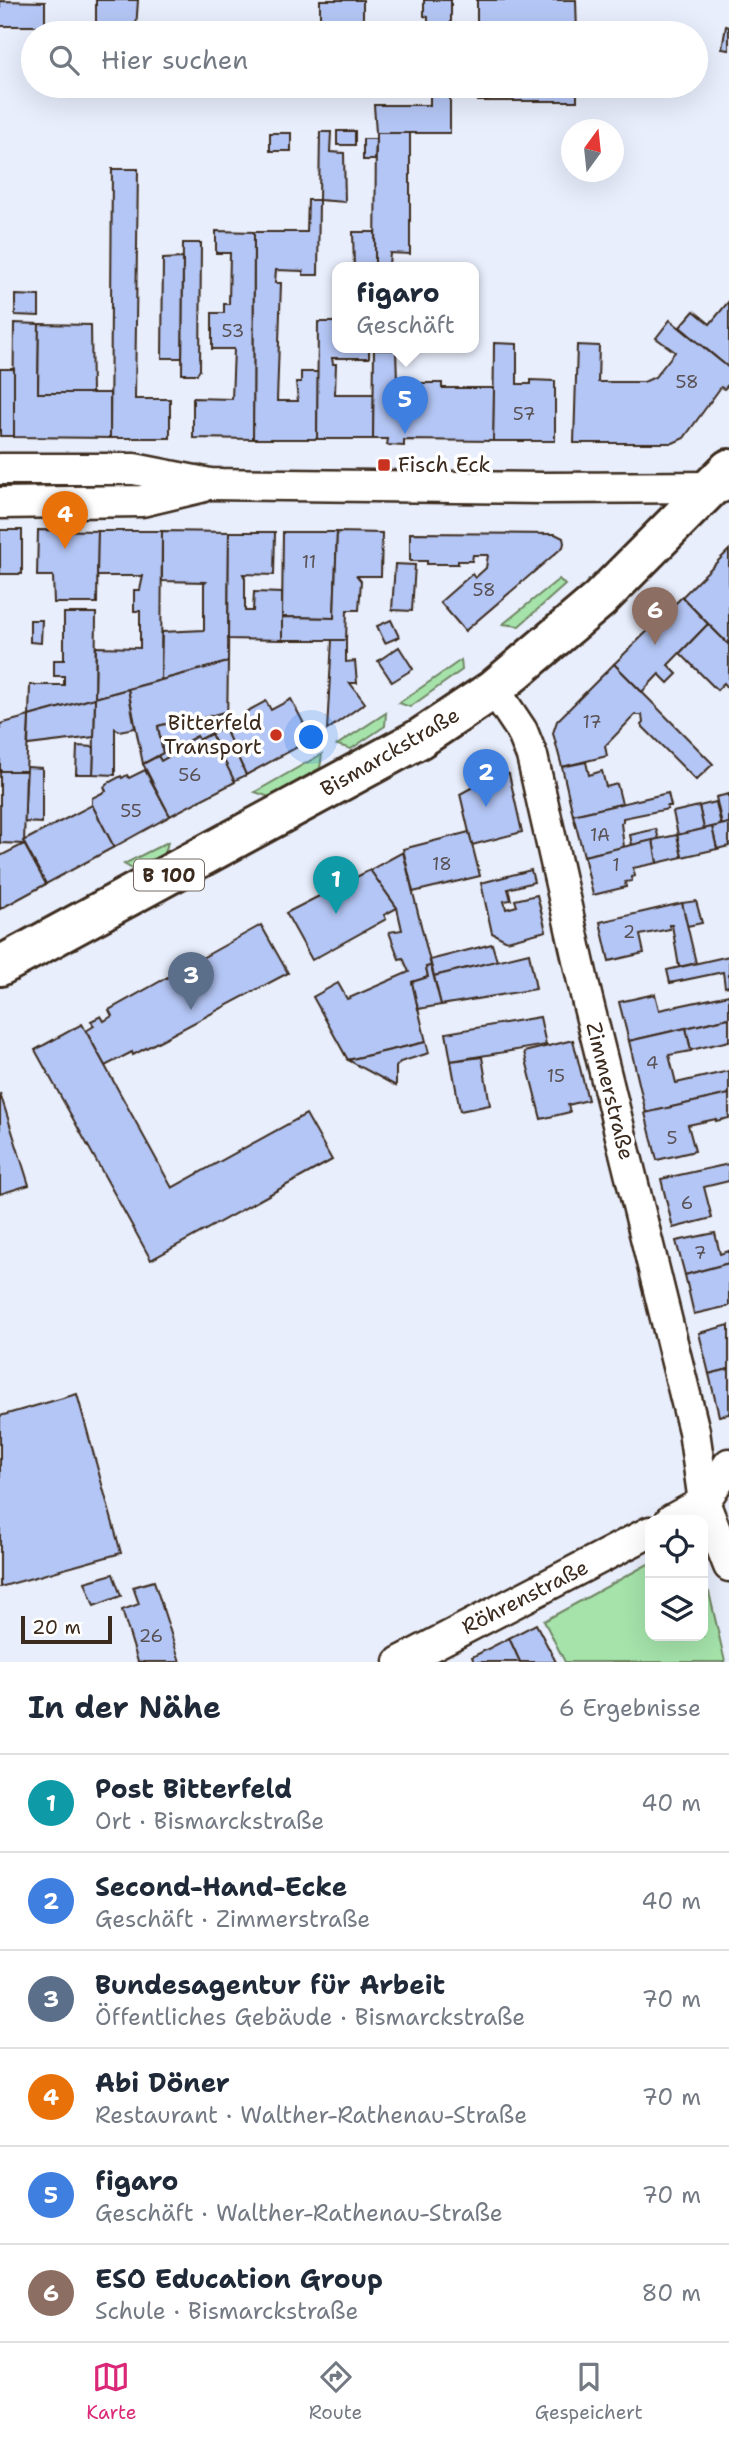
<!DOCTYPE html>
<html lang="de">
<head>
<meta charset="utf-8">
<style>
	:root { --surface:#fff; --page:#f2f2f3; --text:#1f2937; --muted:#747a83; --line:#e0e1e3; --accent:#db2777 }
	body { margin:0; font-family:"Shantell Sans",sans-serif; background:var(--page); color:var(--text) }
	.controls { position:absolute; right:21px; bottom:21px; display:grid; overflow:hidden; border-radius:14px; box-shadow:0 7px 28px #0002 }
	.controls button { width:63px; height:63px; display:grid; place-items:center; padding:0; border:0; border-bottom:2px solid var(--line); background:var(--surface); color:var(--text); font:35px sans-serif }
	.compass { position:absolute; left:561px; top:119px; width:63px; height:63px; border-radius:50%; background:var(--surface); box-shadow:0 7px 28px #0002; rotate:15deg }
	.scale { position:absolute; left:21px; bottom:18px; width:91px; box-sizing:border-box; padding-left:7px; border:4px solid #3b2a1e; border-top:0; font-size:19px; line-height:24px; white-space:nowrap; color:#3b2a1e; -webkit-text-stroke:5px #fff; paint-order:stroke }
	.you { position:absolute; left:312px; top:738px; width:24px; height:24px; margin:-18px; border:5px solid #fff; border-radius:50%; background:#1a73e8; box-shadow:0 0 0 10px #1a73e833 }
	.badge { display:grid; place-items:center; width:46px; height:46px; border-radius:50%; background:var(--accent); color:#fff; font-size:23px; font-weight:700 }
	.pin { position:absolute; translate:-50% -58px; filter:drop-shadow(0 2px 4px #0008) }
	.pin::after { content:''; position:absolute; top:37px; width:24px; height:21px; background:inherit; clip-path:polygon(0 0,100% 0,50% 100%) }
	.popup { position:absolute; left:332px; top:262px; width:147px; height:91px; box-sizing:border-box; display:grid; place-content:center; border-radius:14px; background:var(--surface); filter:drop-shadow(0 2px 5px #0005); font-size:23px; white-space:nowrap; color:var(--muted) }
	.popup b { font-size:26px; color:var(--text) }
	.popup::after { content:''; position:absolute; left:50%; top:100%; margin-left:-14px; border:14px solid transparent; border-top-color:var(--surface) }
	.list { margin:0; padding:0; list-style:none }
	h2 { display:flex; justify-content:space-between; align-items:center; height:91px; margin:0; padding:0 28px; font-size:30px }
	h2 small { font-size:23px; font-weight:400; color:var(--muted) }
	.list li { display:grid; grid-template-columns:46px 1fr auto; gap:21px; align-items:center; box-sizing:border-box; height:98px; padding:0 28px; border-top:2px solid var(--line) }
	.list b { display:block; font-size:26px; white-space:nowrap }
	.list p { margin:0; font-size:23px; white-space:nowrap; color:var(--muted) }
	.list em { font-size:23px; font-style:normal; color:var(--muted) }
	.icon { flex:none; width:38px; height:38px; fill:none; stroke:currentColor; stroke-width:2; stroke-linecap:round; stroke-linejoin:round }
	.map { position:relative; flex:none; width:729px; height:1662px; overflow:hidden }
	.search { position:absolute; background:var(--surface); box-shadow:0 7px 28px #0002; left:21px; right:21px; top:21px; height:77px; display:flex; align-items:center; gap:18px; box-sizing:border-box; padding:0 24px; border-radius:38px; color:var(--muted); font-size:26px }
	.sheet { height:679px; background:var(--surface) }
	nav { display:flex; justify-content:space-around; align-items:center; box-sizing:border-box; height:98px; border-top:2px solid var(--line); background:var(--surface); font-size:19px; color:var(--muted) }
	nav a { display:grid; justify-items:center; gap:4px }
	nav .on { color:var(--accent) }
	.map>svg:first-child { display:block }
	.green { fill:#a5e3ab; stroke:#708664; stroke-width:2 }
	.building { fill:#b4c6f5; stroke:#3b2a1e; stroke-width:2 }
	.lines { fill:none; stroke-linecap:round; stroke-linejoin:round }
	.street-casing { stroke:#3b2a1e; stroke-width:35 }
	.primary-casing { stroke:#3b2a1e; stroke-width:44 }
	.street { stroke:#fff; stroke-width:30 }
	.primary { stroke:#fff; stroke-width:38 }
	.poi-dot { fill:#c8321e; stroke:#fff; stroke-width:2.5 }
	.labels { text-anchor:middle; stroke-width:7; stroke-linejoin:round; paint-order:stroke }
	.number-label { font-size:18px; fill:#595154 }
	.shield { fill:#fff; stroke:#766a62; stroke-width:2 }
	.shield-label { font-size:19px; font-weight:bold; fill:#3b2a1e }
	.poi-label { font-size:21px; fill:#3b2a1e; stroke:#fff; text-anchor:start }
	.street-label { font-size:21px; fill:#3b2a1e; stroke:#fff }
</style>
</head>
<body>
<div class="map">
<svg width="729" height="1662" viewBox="0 0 729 1662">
	<rect width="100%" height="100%" fill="#e8eefc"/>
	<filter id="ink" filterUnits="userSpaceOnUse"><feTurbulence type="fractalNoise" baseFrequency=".0143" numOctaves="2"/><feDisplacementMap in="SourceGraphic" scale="14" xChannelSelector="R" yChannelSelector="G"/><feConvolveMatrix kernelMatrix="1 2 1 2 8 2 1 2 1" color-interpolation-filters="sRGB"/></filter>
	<g filter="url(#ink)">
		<g class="green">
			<path d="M559,579L565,585L519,626L503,624Z"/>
			<path d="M461,660L462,670L410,707L399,703Z"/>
			<path d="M386,713L385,726L351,749L337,745Z"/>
			<path d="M322,754L320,768L269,797L255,792Z"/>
			<path d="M168,842L164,857L136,871L124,864Z"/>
			<path d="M650,1563V1636H703V1589L709,1592L725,1662H565L544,1621Z"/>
		</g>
		<g class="building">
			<path d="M96,0H138L136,29H112V25H96Z"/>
			<rect x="320" y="0" width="43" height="33"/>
			<path d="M424,0H451V33L428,32V17L424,16Z"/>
			<path d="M477,0H576L577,33H477Z"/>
			<path d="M0,1L45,2V26H0Z"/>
			<path d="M726,26L729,27V50L722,49Z"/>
			<path d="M430,86H450V133H376L374,105H430Z"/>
			<rect x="478" y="86" width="99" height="15"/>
			<rect x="337" y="131" width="18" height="14"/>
			<path d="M320,132H331L330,152L344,153L345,202L319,200Z"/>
			<rect x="270" y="133" width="21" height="18"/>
			<path d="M376,133H410V254L390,253L389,265H375Z"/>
			<path d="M363,139H376L375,160H363Z"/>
			<path d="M112,169H138L135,399H170V438H110Z"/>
			<path d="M308,200H319L318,275H303V271L276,270L275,283H281L277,401H298L296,382H301V372H318L317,439H253L254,232H307Z"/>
			<path d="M216,231L254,232L253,439L193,438V398L232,399L234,349H212V313H224V304H229L230,253H216Z"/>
			<path d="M353,232H375V268H354Z"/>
			<path d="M183,243H201L200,370L197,374H182Z"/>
			<path d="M183,258L182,358H162L163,259Z"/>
			<path d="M15,295L39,296V316L15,315Z"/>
			<path d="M729,301V368L680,327L694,311L710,324Z"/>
			<path d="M670,320L729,368V384L724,389L721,387L684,438L673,443H574L577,345L599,346L598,382H644L655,377L675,352L656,338Z"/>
			<path d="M318,322H337V348H369V358H332L333,364H336L335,394H374L373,439H317Z"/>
			<path d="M14,323L39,324L38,393H110V438L13,437Z"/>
			<path d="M39,324L91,325L92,393H38Z"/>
			<path d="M494,343L517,344V384H531V380L555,381V441H493Z"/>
			<path d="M374,350H396L397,380L393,385L417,388V383H442V388H494L493,441L404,440V446L387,445L388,439H373Z"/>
			<rect x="0" y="369" width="14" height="67"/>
			<rect x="0" y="530" width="22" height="44"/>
			<path d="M38,530L98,531L97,603H54L53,576H37Z"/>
			<path d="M98,531H162L161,680L95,698L96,647L140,648V611H134V590H140L143,576H97Z"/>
			<path d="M162,531L229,532L228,662L161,680L162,632L204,630V584L206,582L162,581Z"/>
			<path d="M229,532H275L274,575L243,574L245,578V611H253L254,592L282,593V640L228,639Z"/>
			<path d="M283,532H337L334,618L282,617Z"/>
			<path d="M337,532L382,533L381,576H357L361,581L359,610H347L346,640H282V617L334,618Z"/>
			<path d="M410,533L555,534L563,538L564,543L563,547L465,631L440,602L472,574L475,578L486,568L488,555H473L472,561H458V564H427V561H410Z"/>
			<path d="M729,550V645L682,597Z"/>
			<path d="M395,564L415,565L412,611L392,610Z"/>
			<path d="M682,597L708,624L668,665L677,674L668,683L659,674L642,692L614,664Z"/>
			<path d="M64,613H96L95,698L29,716L30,685H64V676H54V660H64Z"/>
			<path d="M30,620H42L41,643L30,642Z"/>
			<path d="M391,620L399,637L385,643L377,626Z"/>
			<path d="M708,624L729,645V689L724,683L717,690L680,653Z"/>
			<path d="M332,640H346V662L355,661L357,683H350L365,703L327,730Z"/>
			<path d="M399,647L413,669L392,682L378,661Z"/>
			<path d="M228,662L227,726L224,727V712L193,721V717L158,726L163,753L143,764L128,689Z"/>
			<path d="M614,664L713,764L696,780L641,725L643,723L642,715H635L605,746L607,756L562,767L553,733L557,721Z"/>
			<path d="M128,689L135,728L119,731L115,728V775L93,774L95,698Z"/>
			<path d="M95,698L94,737L28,745L29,716Z"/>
			<path d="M291,699L312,739L246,775L227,734L249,722L244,713L266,701L271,710Z"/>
			<path d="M224,712V727L199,740L197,736L173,749L175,753L161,761L158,756L163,753L158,726L193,717V721Z"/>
			<path d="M29,716L26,771H0V724Z"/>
			<path d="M224,727L246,775L234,781L211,734Z"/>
			<path d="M211,734L235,782L170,816L143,764L158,756L161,761L175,753L173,749L197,736L199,740Z"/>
			<path d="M77,746L94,747L93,774H76Z"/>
			<path d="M586,762L589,775L602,771L606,787L617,784L622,804L573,815L562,767Z"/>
			<path d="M27,767L42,768V823L24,822Z"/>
			<path d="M145,770L170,816L114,847L92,805V798L106,791L104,787L108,783L121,776L122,778L127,775L129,778Z"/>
			<path d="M0,771H26L24,844L0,843Z"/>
			<path d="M502,771L509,774L522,832L472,845L460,794Z"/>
			<path d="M668,793L671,806H667L668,809L623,818V822L621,823L624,847L584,856L573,815Z"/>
			<path d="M729,794V823L722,825L716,797Z"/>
			<path d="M716,802L721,825L704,829L699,806Z"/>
			<path d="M92,805L114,847L46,884L23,841Z"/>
			<path d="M699,806L704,829L678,835L673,812Z"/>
			<path d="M729,823V846L717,849L712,827Z"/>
			<path d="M712,827L717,849L682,857L677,835Z"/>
			<path d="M656,829L659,839L632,845L630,835Z"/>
			<path d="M469,832L480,876L413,892L403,849Z"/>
			<path d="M677,835L682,857L657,863L653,840Z"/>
			<path d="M653,840L657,863L633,868L635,876L632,877V881L625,882L626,887L593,895L584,856Z"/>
			<path d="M24,844L46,884L0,909V856Z"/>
			<path d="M403,852L431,966L426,967L428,977L412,982L426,1042L348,1060L313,997L338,983L347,999L409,972L403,958L399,959L389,932L402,930L397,908L370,870Z"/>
			<path d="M370,870L397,908L384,915L386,919L312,960L286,913Z"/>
			<path d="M531,870L534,882L508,889L511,900L504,901L506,909L517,906L515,900L537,895L546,931L507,941L492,933L481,883Z"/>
			<path d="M696,901L702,923L687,926L682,903Z"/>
			<path d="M682,903L696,963L679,967L672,925H669L670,929L640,935L644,953L609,961L600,922Z"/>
			<path d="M261,925L288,973L133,1055L132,1052L105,1066L86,1031L94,1026L91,1021L101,1016L104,1021L112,1016L109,1010Z"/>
			<path d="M492,944L497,961L434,976L430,960Z"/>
			<path d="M529,953L536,989L441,1005L434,976Z"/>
			<path d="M729,956V986L725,987L723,972L670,983L667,970Z"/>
			<path d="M431,966L441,1005L418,1009L412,982L428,977L426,967Z"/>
			<path d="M655,994L659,1010L729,995V1018L629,1041L619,1002Z"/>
			<path d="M540,1017L546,1045L451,1061L446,1033Z"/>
			<path d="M729,1018V1041L691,1050L686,1028Z"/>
			<path d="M82,1024L172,1188L306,1114L332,1160L151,1260L35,1050Z"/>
			<path d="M686,1028L691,1051L669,1055L676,1083L729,1071V1094L646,1113L629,1041Z"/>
			<path d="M573,1040L588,1100L568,1105L570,1112L541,1119L524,1052Z"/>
			<path d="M426,1042L429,1053L400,1062L396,1067V1086L348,1060Z"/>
			<path d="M482,1057L490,1105L460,1111L451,1061Z"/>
			<path d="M0,1093L29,1185L0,1194Z"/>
			<path d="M729,1094V1118L716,1121V1119L688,1125L695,1151L657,1160L645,1113Z"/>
			<path d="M729,1164V1181L704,1187L712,1218L673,1228L661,1179Z"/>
			<path d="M715,1233L720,1254L729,1251V1263L685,1275L676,1241Z"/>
			<path d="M729,1263V1306L694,1314L685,1275Z"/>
			<path d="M729,1325V1369L709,1374L699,1333Z"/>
			<path d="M729,1369V1414L719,1416L709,1374Z"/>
			<path d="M77,1394L121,1553L0,1587V1416Z"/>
			<path d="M113,1574L121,1596L94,1606L85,1582Z"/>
			<path d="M154,1581L180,1662H138L122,1610L139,1604L133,1587Z"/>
			<path d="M536,1624L556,1662H520L509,1638Z"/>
			<path d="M509,1638L520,1662H474L472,1657Z"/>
		</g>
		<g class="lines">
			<g class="street-casing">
				<g id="street">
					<path d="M0,469H134L210,484L543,488L722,487"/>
					<path d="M0,503L142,501L201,487"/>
					<path d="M494,689L522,731L532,756L586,995L694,1431L704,1502L729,1566"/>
					<path d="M671,1520L704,1502L729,1464"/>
					<path d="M400,1662L650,1532"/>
				</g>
			</g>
			<g class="primary-casing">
				<path id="primary" d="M0,966L419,739L494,689L599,600L729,469"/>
			</g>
			<use href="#street" class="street"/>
			<use href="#primary" class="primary"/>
		</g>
	</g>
	<g class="poi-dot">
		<rect x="377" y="458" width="14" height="14" rx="3.5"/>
		<circle cx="276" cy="735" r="7"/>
	</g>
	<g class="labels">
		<g class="number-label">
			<text x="233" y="337">53</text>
			<text x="687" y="388">58</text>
			<text x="524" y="420">57</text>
			<text x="309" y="568">11</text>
			<text x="484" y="596">58</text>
			<text x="592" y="728">17</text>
			<text x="190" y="781">56</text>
			<text x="131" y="817">55</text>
			<text x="600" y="841">1A</text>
			<text x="442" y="870">18</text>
			<text x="616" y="871">1</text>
			<text x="629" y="938">2</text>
			<text x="652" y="1069">4</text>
			<text x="556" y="1082">15</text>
			<text x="672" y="1144">5</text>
			<text x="687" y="1209">6</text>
			<text x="700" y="1259">7</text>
			<text x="151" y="1642">26</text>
		</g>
		<rect class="shield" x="134" y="859.5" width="70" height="31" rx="5"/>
		<g class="shield-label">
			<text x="169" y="882">B 100</text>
		</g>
		<g class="poi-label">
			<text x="398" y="472">Fisch Eck</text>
			<text x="262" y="730" text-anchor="end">Bitterfeld<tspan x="262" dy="24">Transport</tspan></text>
		</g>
		<g class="street-label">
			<text transform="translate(390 752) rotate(-30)" y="7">Bismarckstraße</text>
			<text transform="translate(610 1091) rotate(76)" y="7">Zimmerstraße</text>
			<text transform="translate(525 1597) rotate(-27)" y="7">Röhrenstraße</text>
		</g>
	</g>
</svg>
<div class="controls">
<button><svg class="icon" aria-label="locate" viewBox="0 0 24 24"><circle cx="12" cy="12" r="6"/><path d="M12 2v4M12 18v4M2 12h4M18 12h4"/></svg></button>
<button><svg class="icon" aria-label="layers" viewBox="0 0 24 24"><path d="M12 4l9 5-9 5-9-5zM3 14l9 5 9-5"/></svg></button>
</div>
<svg class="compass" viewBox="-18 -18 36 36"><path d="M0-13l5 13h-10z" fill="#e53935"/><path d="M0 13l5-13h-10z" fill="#747a83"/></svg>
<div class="scale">20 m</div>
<div class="you"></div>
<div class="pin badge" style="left:336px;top:914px;background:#0f9aa8">1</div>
<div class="pin badge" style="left:486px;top:807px;background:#3f7fe0">2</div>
<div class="pin badge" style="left:191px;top:1010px;background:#5c6f8a">3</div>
<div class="pin badge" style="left:65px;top:549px;background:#e8710a">4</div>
<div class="pin badge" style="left:405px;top:434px;background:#3f7fe0">5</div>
<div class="popup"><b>figaro</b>Geschäft</div>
<div class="pin badge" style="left:655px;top:645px;background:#8d6e63">6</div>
<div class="search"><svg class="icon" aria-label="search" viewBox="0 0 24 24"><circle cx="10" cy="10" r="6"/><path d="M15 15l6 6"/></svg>Hier suchen</div>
</div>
<section class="sheet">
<h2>In der Nähe<small>6 Ergebnisse</small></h2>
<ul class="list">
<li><span class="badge" style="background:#0f9aa8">1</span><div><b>Post Bitterfeld</b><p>Ort · Bismarckstraße</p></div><em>40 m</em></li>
<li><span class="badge" style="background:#3f7fe0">2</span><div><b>Second-Hand-Ecke</b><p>Geschäft · Zimmerstraße</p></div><em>40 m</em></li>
<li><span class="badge" style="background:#5c6f8a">3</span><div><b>Bundesagentur für Arbeit</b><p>Öffentliches Gebäude · Bismarckstraße</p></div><em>70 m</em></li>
<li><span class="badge" style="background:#e8710a">4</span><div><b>Abi Döner</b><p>Restaurant · Walther-Rathenau-Straße</p></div><em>70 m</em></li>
<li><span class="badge" style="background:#3f7fe0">5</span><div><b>figaro</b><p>Geschäft · Walther-Rathenau-Straße</p></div><em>70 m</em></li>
<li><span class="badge" style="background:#8d6e63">6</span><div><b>ESO Education Group</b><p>Schule · Bismarckstraße</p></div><em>80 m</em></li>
</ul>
</section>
<nav>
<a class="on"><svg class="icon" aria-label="map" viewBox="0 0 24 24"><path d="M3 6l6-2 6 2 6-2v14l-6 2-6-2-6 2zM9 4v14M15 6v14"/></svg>Karte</a>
<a><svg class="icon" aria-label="directions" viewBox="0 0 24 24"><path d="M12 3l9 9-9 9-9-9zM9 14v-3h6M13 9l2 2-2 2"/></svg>Route</a>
<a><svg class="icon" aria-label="saved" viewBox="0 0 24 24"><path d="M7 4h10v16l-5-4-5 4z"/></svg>Gespeichert</a>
</nav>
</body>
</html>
